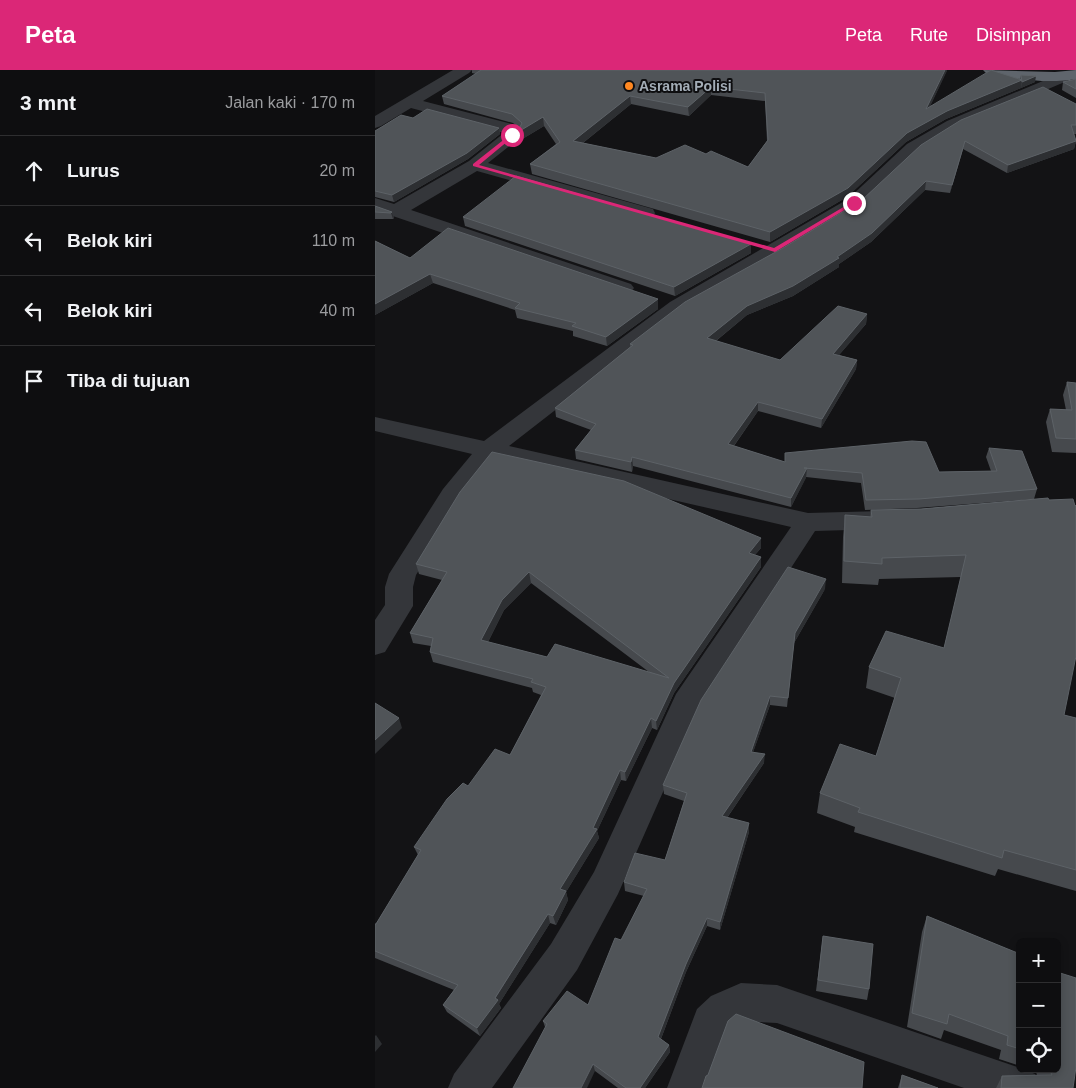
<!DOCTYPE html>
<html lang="id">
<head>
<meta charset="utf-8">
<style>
	:root { --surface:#0e0e10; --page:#171719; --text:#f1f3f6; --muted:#9b9c9f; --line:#2e2e30; --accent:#db2777 }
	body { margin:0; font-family:Helvetica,sans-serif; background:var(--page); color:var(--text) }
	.controls { position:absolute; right:15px; bottom:15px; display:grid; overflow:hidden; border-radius:8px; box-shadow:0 2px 8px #0003 }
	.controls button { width:45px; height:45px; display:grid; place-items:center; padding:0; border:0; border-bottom:1px solid var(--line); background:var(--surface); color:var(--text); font:25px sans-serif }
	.stop { position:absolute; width:15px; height:15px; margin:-11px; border:4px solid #db2777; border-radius:50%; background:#fff }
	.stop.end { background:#db2777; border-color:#fff; box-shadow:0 1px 5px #0008 }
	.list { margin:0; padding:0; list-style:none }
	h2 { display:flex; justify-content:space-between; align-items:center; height:65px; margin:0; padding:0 20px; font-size:21px }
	h2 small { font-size:16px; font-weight:400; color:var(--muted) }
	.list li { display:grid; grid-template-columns:32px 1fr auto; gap:15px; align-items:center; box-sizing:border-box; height:70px; padding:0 20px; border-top:1px solid var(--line) }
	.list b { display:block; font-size:19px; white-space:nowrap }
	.list em { font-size:16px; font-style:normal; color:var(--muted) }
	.icon { flex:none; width:28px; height:28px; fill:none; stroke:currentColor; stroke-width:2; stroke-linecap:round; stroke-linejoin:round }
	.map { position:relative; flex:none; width:701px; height:1018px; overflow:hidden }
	header { display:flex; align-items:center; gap:30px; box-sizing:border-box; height:70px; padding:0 25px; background:var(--accent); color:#fff }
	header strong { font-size:24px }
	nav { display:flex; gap:28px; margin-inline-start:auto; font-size:18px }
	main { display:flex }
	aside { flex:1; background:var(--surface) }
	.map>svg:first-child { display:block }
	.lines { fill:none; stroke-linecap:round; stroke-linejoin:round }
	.minor { fill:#34363a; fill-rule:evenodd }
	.highway { fill:#5f656c; fill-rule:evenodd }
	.wall { fill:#46494d; fill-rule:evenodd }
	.shaded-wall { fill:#2d2f32 }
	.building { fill:#505458; stroke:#5d6267; fill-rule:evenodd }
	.route { fill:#db2777 }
	.poi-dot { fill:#ff8821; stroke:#0e0e10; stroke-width:2 }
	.labels { text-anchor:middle; stroke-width:4; stroke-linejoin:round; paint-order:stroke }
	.far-poi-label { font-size:14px; font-weight:bold; fill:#a3adb7; stroke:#0e0e10; text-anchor:start }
</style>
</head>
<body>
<header>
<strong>Peta</strong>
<nav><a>Peta</a><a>Rute</a><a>Disimpan</a></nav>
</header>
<main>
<aside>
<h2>3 mnt<small>Jalan kaki · 170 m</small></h2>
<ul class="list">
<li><svg class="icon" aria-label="ahead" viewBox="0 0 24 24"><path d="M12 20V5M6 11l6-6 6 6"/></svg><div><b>Lurus</b></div><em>20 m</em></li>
<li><svg class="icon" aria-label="left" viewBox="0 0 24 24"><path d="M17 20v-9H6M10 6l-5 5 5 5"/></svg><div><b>Belok kiri</b></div><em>110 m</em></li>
<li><svg class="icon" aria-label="left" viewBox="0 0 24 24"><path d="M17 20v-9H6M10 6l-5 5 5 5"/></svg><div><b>Belok kiri</b></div><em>40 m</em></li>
<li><svg class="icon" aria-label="arrive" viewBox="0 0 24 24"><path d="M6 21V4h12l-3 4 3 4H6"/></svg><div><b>Tiba di tujuan</b></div></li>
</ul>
</aside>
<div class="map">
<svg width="701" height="1018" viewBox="0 0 701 1018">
	<rect width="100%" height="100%" fill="#131315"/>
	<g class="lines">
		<g class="minor">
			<path d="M78,0H97L94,3L48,31L137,54L146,62L143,69L113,93L278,139L280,143L278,147L271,149L102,101L36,140L256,214L259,218L256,222L249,224L242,222L0,140V128L19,134L94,91L129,63L36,38L6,56L0,58V46Z"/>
			<path d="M687,3L692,5L695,8L692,11L584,57L544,82L485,137L309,240L134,376L433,443L508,441L517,444L521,450L517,456L508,459L440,461L325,638L243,824L202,900L117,1018H73L79,1004L176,874L219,802L301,624L416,457L119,389L86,431L41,505L38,517V536L10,582L0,585V550L10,535V517L14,504L68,419L97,384L0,361V347L109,371L295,232L473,129L532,74L572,51Z"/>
			<path d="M366,913L402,915L645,998L660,1004L666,1018H589L402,953L366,951L351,965L332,1018H292L322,939L336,926Z"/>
		</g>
		<path class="highway" d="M608,0L680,2L701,0V9C672,14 645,9 616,5L611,3Z"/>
	</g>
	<g class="wall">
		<path d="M97,0H572L555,36L645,9L646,5L660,12L646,18V16V18L571,49L531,72L472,127L395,172L157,104L155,94L181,74L169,56L139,74L144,58L138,53L69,34L67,26L101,4L97,3ZM336,25L390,31L392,71L373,97L331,84L281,88L208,73L256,34L314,46Z"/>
		<path d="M701,9V28L687,20L688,12Z"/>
		<path d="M701,34V64H699L701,71L699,79L632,103L588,79L575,123L550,120L496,172L464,194V197L418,226L372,245L341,271L405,290L492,244L491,254L464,285L482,290L481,299L446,358L383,341L359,376L410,392V383L564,402L616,401L611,387L614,378L662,419L659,429L542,438L490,440L486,413L431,407L416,437L258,396L257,402L201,389L200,380L216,360L181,347L180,338L255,277V274L408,178L487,130L546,75Z"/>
		<path d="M38,48L124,58L125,64L93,89L19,132L0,127V61Z"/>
		<path d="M0,136L17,142L19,148L18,149H0Z"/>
		<path d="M88,147L376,183L300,226L90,156Z"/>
		<path d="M0,171L35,188L283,229V239L232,276L198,266V261L142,248L140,240L58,213L0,245Z"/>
		<path d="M692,312L701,313V383L677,382L671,352L675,339L691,340L688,325Z"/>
		<path d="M673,428L689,645L701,648V821L623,799L620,806L479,762L480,757L442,743L445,723L501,686L520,628L491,618L494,597L569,578L586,507L504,509L503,515L467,513L468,467L470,445L495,447L496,440L546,439Z"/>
		<path d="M386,478L380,485L386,487V497L299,623L282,660L277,658L251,711L246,710L222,761L224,768L191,822L193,830L181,855L175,853L124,934L126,938L105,966L72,942L68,935L79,920L0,888V854H1L43,785L39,777L93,716L135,685L166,625L158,622L157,618L58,592L55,582L56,576L38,573L35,563L67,510L44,504L41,494ZM156,513L274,602L172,587L113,572L129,540Z"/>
		<path d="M450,519L419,573L412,637L395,635L378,682L389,693L352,748L374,762L345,860L332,856L311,902L286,969L294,975L295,982L270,1018H243L220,1001L170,957L168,951L213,935L269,826L250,821L249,812L290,790L309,731L289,724L288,715Z"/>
		<path d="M552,846L645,884V996L624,989L626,980L569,960L566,969L532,957L547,862Z"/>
		<path d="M448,866L494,919L492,930L441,921Z"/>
		<path d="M652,999H682L698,1018H621L627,1006L662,1005L661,1002Z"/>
		<path d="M527,1005L563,1018H523Z"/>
	</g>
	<g class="shaded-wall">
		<path d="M570,0H572V1L550,47L551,39Z"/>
		<path d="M661,6L660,12L646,18L647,12Z"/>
		<path d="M647,10L646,18L571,49L531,72L472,127L395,172V162L532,63L572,41Z"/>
		<path d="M336,17V25L314,46L313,37Z"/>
		<path d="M255,26L256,34L199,80L198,71Z"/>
		<path d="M168,47L169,56L139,74L138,65Z"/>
		<path d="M124,58L125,64L93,89L19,132L17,125Z"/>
		<path d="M590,71L588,79L575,123L577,115Z"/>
		<path d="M701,71L699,79L632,103L633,95Z"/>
		<path d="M551,111L550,120L496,172L464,194V197L418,226L372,245L332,278V268L372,236L462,187Z"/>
		<path d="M17,142L19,148L18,149L16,143Z"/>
		<path d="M376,174V183L300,226L299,217Z"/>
		<path d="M55,204L58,213L0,245V234Z"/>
		<path d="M283,229V239L232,276L231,267Z"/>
		<path d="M492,244L491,254L457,293L458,284Z"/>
		<path d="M482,290L481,299L446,358L447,349Z"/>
		<path d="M383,332V341L353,384V374Z"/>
		<path d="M257,387L258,396L257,402L256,392Z"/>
		<path d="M432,398L431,408L416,437V428Z"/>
		<path d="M386,468V478L373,493L374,483Z"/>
		<path d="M386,487V497L299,623L282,660L281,651L299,613Z"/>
		<path d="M154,502L156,513L129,540L109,580L106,570L127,530Z"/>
		<path d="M451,509L450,519L419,573L412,637L420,563Z"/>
		<path d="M395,626V635L375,691L376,682Z"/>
		<path d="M24,648L27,658L0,684V670Z"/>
		<path d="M276,648L277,658L251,711L250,702Z"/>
		<path d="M390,684L389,693L347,755V746Z"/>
		<path d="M245,700L246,710L222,761L224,768L191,822L193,830L181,855L178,846L185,819L218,758Z"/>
		<path d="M374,753V762L345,860V852Z"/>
		<path d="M173,844L175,853L124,934L126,938L105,966L102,958Z"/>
		<path d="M332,848V856L311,902L284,974L283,967L311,894Z"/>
		<path d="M1,965L7,974L0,982V966Z"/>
		<path d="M294,975L295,982L270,1018H265Z"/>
		<path d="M218,994L220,1001L212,1018H206Z"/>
	</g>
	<g class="building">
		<path d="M106,0H570L551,39L616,0L647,10L572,41L532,63L473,118L395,162L155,94L185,72L168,47L138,65L143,61L147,53L137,44L67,26ZM336,17L390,23L393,70L373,97L336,81L331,84L310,75L281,88L198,71L255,26L313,37Z"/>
		<path d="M646,5L661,6L647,12Z"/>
		<path d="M701,9V19L688,12Z"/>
		<path d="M668,17L701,34V55H696L701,71L633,95L590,71L577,115L551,111L497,163L462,187L464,188L418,216L372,236L332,268L405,290L463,236L492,244L458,284L482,290L447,349L383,332L353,374L410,392V383L537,371L551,372L564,402L622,401L614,378L647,381L662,419L544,429L491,430L487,403L429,398H432L416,428L257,387L256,392L200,380L221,354L180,338L258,275L255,274L310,232L408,178L487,130L546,75L586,50Z"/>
		<path d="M52,39L124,58L92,83L17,125L0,121V61L26,45L38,48Z"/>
		<path d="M141,106L376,174L299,217L88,147Z"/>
		<path d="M0,136L17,142L16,143L0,142Z"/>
		<path d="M73,158L283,229L231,267L197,256L201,253L140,238L145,233L55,204L0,234V171L35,188Z"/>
		<path d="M692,312L701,313V369L681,368L675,339L697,340Z"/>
		<path d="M117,382L249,411L386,468L374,483L386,487L299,613L281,651L276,648L250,702L245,700L218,758L222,759L185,819L191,821L178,846L173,844L120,928L123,930L102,958L68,935L83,915L0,881V854H1L46,780L39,777L72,729L88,713L93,716L120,679L135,685L171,617L156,612L158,609L55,582L58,568L35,563L72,502L41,494L85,422ZM154,502L294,608L180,574L172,587L106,570L127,530Z"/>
		<path d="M673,428L674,430L698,429L700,436L701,435V586L689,645L701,648V800L629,780L627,788L483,742L485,738L445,723L465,674L501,686L526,608L494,597L511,561L569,578L591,485L507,488V494L469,491L470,445L497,447L496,440L546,439Z"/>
		<path d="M413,497L451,509L420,563L413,628L395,626L376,682L390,684L347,746L374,753L345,852L332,848L311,894L283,967L294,975L265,1018H251L218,994L206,1018H138L172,954L168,951L192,921L213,935L240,868L246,870L272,819L249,812L260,783L290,790L312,723L288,715L326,630Z"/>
		<path d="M0,633L24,648L0,670Z"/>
		<path d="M552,846L645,884V979L632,975L633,966L574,944L572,954L537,943Z"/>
		<path d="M448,866L498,874L494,919L443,910Z"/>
		<path d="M682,902L701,908V997L698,1018H626L627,1006L677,1005L674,999H682Z"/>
		<path d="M361,944L489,992L487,1018H327L331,1006L333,1005L353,951Z"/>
		<path d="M527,1005L563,1018H525Z"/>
	</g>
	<path class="route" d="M136,64L140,65L104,95L399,178L477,132L481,133L400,182L98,96V94Z"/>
	<circle class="poi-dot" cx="254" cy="16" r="5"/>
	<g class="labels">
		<g class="far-poi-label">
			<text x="264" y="21">Asrama Polisi</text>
		</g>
	</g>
</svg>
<div class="controls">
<button>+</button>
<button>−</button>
<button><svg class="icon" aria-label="locate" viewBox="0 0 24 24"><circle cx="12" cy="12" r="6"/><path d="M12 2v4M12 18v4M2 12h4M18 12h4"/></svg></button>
</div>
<div class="stop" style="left:137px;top:65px"></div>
<div class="stop end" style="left:479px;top:133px"></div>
</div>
</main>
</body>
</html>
